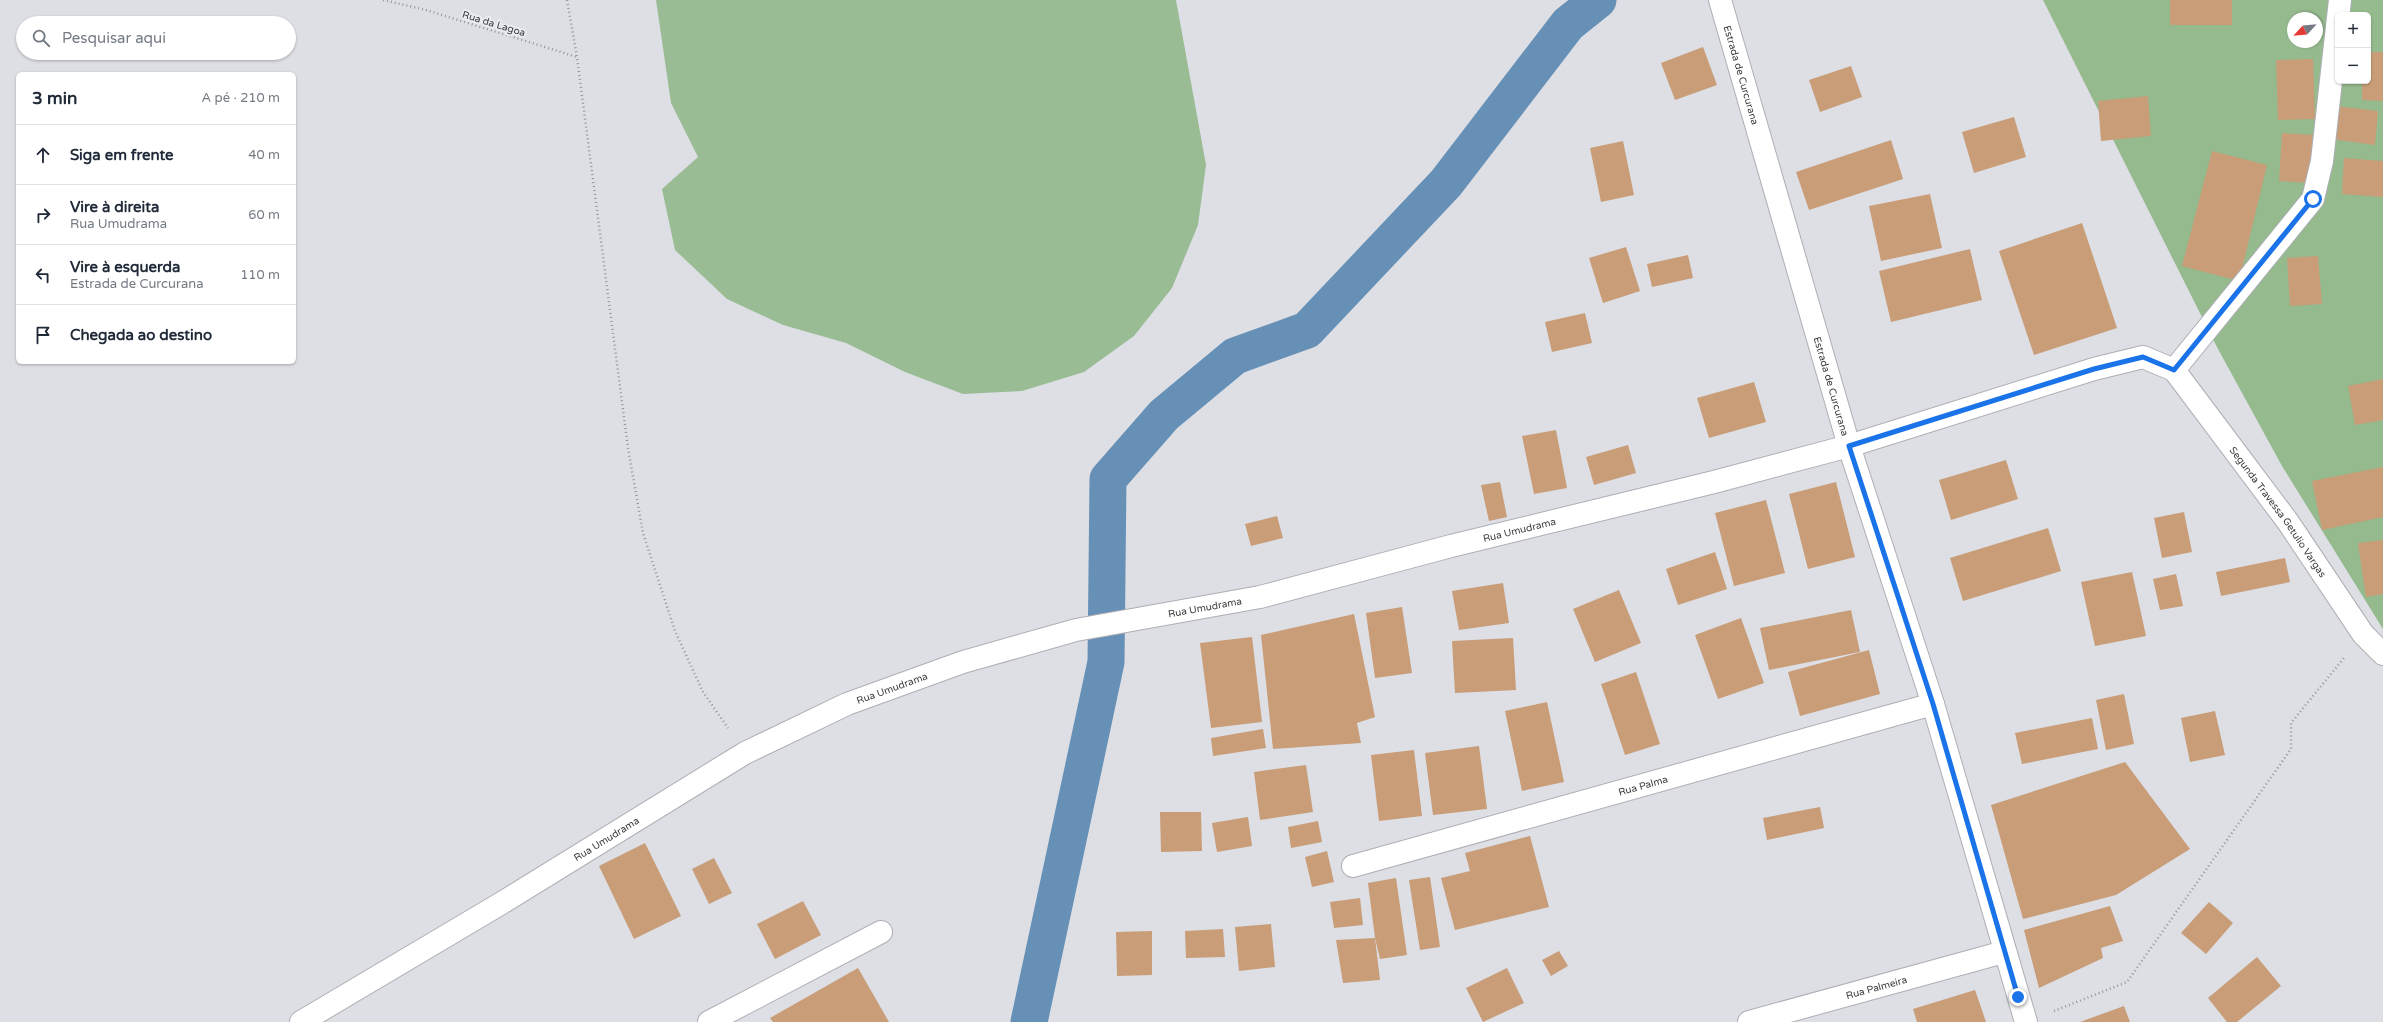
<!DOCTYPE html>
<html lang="pt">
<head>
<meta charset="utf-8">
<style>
	:root { --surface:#fff; --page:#f2f2f3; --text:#1f2937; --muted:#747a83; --line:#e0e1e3 }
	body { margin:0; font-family:"Varela Round",sans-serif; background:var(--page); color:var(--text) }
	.controls { position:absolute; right:12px; top:12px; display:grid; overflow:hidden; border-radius:6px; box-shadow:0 1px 3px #0004 }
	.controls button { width:36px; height:36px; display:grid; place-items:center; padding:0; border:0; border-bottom:1px solid var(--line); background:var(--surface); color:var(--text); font:20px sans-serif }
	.compass { position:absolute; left:2287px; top:12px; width:36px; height:36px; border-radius:50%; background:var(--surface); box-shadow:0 1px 3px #0004; rotate:244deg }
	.stop { position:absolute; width:12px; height:12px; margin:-9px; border:3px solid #1a73e8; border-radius:50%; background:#fff }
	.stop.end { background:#1a73e8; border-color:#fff; box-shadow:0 1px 4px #0008 }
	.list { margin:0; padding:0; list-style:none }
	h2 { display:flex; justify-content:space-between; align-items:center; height:52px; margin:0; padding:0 16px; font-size:17px }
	h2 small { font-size:13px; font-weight:400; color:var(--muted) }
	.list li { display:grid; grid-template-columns:26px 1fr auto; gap:12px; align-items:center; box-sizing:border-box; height:60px; padding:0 16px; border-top:1px solid var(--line) }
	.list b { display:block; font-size:15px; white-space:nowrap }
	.list p { margin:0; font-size:13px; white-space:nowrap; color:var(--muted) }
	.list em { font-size:13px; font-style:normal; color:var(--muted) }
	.icon { flex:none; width:22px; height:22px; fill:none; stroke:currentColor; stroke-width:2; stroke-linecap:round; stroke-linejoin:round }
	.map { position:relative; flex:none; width:2383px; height:1022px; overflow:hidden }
	.search { position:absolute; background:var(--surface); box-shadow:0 1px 3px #0004; left:16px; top:16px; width:280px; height:44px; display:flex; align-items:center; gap:10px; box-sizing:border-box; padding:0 14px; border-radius:22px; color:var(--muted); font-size:15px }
	.panel { position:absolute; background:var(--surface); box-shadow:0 1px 3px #0004; left:16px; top:72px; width:280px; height:292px; border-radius:6px }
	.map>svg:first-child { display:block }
	.green { fill:#9abc94 }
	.forest { fill:#95ba8e; fill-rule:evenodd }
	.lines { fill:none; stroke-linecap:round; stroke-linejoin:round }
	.canal { stroke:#6790b6; stroke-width:37 }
	.building { fill:#c89d77 }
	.minor-casing { stroke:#adafb5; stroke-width:24 }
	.major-casing { stroke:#adafb5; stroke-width:24 }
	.path { stroke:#95969b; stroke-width:2.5; stroke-dasharray:1 3; stroke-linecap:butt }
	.minor { stroke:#fff; stroke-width:22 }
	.major { stroke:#fff; stroke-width:22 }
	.route { stroke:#1a73e8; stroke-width:5 }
	.labels { text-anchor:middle; stroke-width:4; stroke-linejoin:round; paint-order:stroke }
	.street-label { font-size:10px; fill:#3b3c3f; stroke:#eaecf2 }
</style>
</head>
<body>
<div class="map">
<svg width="2383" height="1022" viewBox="0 0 2383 1022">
	<rect width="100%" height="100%" fill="#dddfe5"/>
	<path class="green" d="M656,0H1176L1206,165L1198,225L1172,288L1134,336L1084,372L1022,391L963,394L905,372L846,343L783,325L727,299L675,250L662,189L698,157L671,103Z"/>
	<path class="forest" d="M2043,0H2383V629L2282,466L2218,349ZM2338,15H2368V81H2338ZM2293,18H2317V42H2293Z"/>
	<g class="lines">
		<path class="canal" d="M1029,1022L1106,662L1108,479L1164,415L1235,356L1307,330L1446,183L1568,24L1598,0"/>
	</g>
	<g class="building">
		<rect x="2170" y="0" width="62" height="25"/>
		<path d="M1703,47L1717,85L1675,100L1661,63Z"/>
		<path d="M2368,52H2383V101L2362,100V81H2368Z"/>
		<path d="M2313,59L2315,119L2278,120L2276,60Z"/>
		<path d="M1851,66L1862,97L1820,112L1809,80Z"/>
		<path d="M2148,96L2151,136L2101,141L2098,101Z"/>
		<path d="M2335,106L2378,111L2375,145L2331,139Z"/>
		<path d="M2014,117L2026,157L1974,173L1962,132Z"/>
		<path d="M2282,133L2313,135L2311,183L2279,181Z"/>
		<path d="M1891,140L1903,179L1809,210L1796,172Z"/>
		<path d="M1623,141L1634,195L1601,202L1590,148Z"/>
		<path d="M2212,151L2267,165L2239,281L2182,266Z"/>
		<path d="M2344,158L2383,161V197L2342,194Z"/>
		<path d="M1930,194L1942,248L1881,261L1869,206Z"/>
		<path d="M2082,223L2117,328L2034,355L1999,251Z"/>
		<path d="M1626,247L1640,291L1603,303L1589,258Z"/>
		<path d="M1970,249L1982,300L1891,322L1879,271Z"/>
		<path d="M1688,255L1693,278L1652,287L1647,264Z"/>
		<path d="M2318,256L2322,304L2290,306L2287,258Z"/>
		<path d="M1585,313L1592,343L1552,352L1545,322Z"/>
		<path d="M2383,379V420L2355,425L2348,386Z"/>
		<path d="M1754,382L1766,422L1709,438L1697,398Z"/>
		<path d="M1556,430L1567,488L1534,494L1522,436Z"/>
		<path d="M1628,445L1636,473L1594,485L1586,457Z"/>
		<path d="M2006,460L2018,499L1951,520L1939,480Z"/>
		<path d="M2383,467V517L2322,530L2312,481Z"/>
		<path d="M1500,482L1507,517L1489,521L1481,485Z"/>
		<path d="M1836,482L1855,557L1808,569L1789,494Z"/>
		<path d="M1766,500L1785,573L1734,586L1715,513Z"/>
		<path d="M2184,512L2192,552L2162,558L2154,518Z"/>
		<path d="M1277,516L1283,538L1251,546L1245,524Z"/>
		<path d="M2048,528L2061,571L1963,601L1950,558Z"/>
		<path d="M2383,540V594L2366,597L2358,543Z"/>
		<path d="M1715,552L1727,589L1678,605L1666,569Z"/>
		<path d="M2285,558L2290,582L2221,596L2216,572Z"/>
		<path d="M2132,572L2146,636L2095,646L2081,582Z"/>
		<path d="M2176,574L2183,606L2160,610L2153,579Z"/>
		<path d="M1503,583L1509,623L1459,630L1452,591Z"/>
		<path d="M1619,590L1641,643L1595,662L1573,609Z"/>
		<path d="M1402,607L1412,673L1375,678L1366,613Z"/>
		<path d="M1851,610L1860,652L1769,670L1760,628Z"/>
		<path d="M1354,614L1375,717L1357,723L1361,743L1273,749L1261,635Z"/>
		<path d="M1741,618L1764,683L1718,699L1695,635Z"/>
		<path d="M1252,637L1262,722L1211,728L1200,643Z"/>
		<path d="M1513,638L1516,690L1455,693L1452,641Z"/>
		<path d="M1869,650L1880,694L1800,716L1788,672Z"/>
		<path d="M1636,672L1660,744L1625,755L1601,684Z"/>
		<path d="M2124,694L2134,744L2106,750L2096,700Z"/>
		<path d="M1547,702L1564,782L1522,791L1505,711Z"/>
		<path d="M2215,711L2225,755L2190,762L2181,718Z"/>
		<path d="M2092,718L2098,749L2022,764L2015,733Z"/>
		<path d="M1263,729L1266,748L1213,756L1211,738Z"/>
		<path d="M1479,746L1487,809L1433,815L1425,753Z"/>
		<path d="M1414,750L1422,816L1379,821L1371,755Z"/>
		<path d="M2125,762L2190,849L2116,895L2023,919L1991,805Z"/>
		<path d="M1306,765L1313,812L1260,820L1254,772Z"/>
		<path d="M1820,807L1824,828L1767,840L1763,818Z"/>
		<path d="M1160,812H1201L1202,851L1161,852Z"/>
		<path d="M1248,817L1252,846L1217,852L1212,823Z"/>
		<path d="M1318,821L1322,842L1291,848L1288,827Z"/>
		<path d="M1530,836L1549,907L1455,930L1441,878L1470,871L1465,853Z"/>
		<path d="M645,843L681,916L634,939L599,866Z"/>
		<path d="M1327,851L1334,882L1312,887L1305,857Z"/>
		<path d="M714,858L732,893L709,904L692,869Z"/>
		<path d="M1430,877L1440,947L1420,950L1409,880Z"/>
		<path d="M1396,878L1407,955L1380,959L1375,938L1368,883Z"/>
		<path d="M1360,898L1363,925L1334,928L1330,902Z"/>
		<path d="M803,901L821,935L775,959L757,924Z"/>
		<path d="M2209,902L2233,923L2206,954L2181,933Z"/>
		<path d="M2110,906L2123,941L2101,948L2103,958L2039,988L2024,930Z"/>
		<path d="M1271,924L1275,967L1239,971L1235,927Z"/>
		<path d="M1223,929L1225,957L1186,958L1185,931Z"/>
		<path d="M1152,931V975L1117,976L1116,932Z"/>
		<path d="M1375,938L1380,980L1343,983L1336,940Z"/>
		<path d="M1559,951L1568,966L1551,976L1542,960Z"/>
		<path d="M2257,957L2281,986L2237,1022H2227L2208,998Z"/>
		<path d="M858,968L889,1022H773L770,1018Z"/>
		<path d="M1507,968L1524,1003L1483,1022L1466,988Z"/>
		<path d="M1975,990L1986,1022H1917L1913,1009Z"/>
		<path d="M2124,1006L2130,1022H2080Z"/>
	</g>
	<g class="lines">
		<g class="minor-casing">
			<g id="minor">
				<path d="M2174,370L2313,199L2322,161L2340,0"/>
				<path id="s1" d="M2174,370L2288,522L2363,634L2383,654"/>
				<path id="s2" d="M1353,866L1933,704"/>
				<path id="s3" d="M301,1022L500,904L745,753L847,704L963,662L1076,630L1260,597L1451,546L1714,482L1849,446L2094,369L2143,357L2174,370"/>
				<path d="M709,1022L881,932"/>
				<path id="s4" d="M1749,1022L2004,952"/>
			</g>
		</g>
		<g class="major-casing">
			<g id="major">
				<path id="s5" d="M1720,0L1849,446L1933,704L2026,1022"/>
			</g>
		</g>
		<g class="path">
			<path d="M383,0L426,10L577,57"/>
			<path d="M567,0L577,57L628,448L643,533L675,631L703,692L728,728"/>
			<path d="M2054,1011L2127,982L2291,749V723L2344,658"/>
		</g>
		<use href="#minor" class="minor"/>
		<use href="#major" class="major"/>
	</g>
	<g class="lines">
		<path class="route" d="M2018,997L1933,704L1849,446L2094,369L2143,357L2174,370L2313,199"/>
	</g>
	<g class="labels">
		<g class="street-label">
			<text transform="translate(494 23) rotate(17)" y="4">Rua da Lagoa</text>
			<text dy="4" stroke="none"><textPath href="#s5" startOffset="78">Estrada de Curcurana</textPath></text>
			<text dy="4" stroke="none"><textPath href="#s5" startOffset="402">Estrada de Curcurana</textPath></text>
			<text dy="4" stroke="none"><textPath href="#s1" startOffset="176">Segunda Travessa Getulio Vargas</textPath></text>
			<text dy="4" stroke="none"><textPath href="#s3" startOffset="1328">Rua Umudrama</textPath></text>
			<text dy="4" stroke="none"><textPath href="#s3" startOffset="1004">Rua Umudrama</textPath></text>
			<text dy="4" stroke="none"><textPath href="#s3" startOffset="680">Rua Umudrama</textPath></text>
			<text dy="4" stroke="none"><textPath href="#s2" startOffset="301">Rua Palma</textPath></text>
			<text dy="4" stroke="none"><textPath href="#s3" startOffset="356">Rua Umudrama</textPath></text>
			<text dy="4" stroke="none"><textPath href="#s4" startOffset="132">Rua Palmeira</textPath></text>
		</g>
	</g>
</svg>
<div class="controls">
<button>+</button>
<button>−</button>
</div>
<svg class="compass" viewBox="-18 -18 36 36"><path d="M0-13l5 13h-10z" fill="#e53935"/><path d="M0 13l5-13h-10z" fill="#747a83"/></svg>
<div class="stop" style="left:2313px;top:199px"></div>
<div class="stop end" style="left:2018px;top:997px"></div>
<div class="search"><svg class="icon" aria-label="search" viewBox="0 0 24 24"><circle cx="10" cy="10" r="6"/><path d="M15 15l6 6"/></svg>Pesquisar aqui</div>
<section class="panel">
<h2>3 min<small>A pé · 210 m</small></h2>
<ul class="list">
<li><svg class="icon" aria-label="ahead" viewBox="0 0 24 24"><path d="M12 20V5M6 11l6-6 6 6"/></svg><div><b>Siga em frente</b></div><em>40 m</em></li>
<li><svg class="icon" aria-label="right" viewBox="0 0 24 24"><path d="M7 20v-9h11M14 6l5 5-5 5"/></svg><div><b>Vire à direita</b><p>Rua Umudrama</p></div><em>60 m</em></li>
<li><svg class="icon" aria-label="left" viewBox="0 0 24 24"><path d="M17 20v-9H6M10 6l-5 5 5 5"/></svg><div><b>Vire à esquerda</b><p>Estrada de Curcurana</p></div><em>110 m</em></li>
<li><svg class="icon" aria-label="arrive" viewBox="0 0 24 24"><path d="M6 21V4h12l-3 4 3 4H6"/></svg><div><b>Chegada ao destino</b></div></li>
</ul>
</section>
</div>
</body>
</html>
